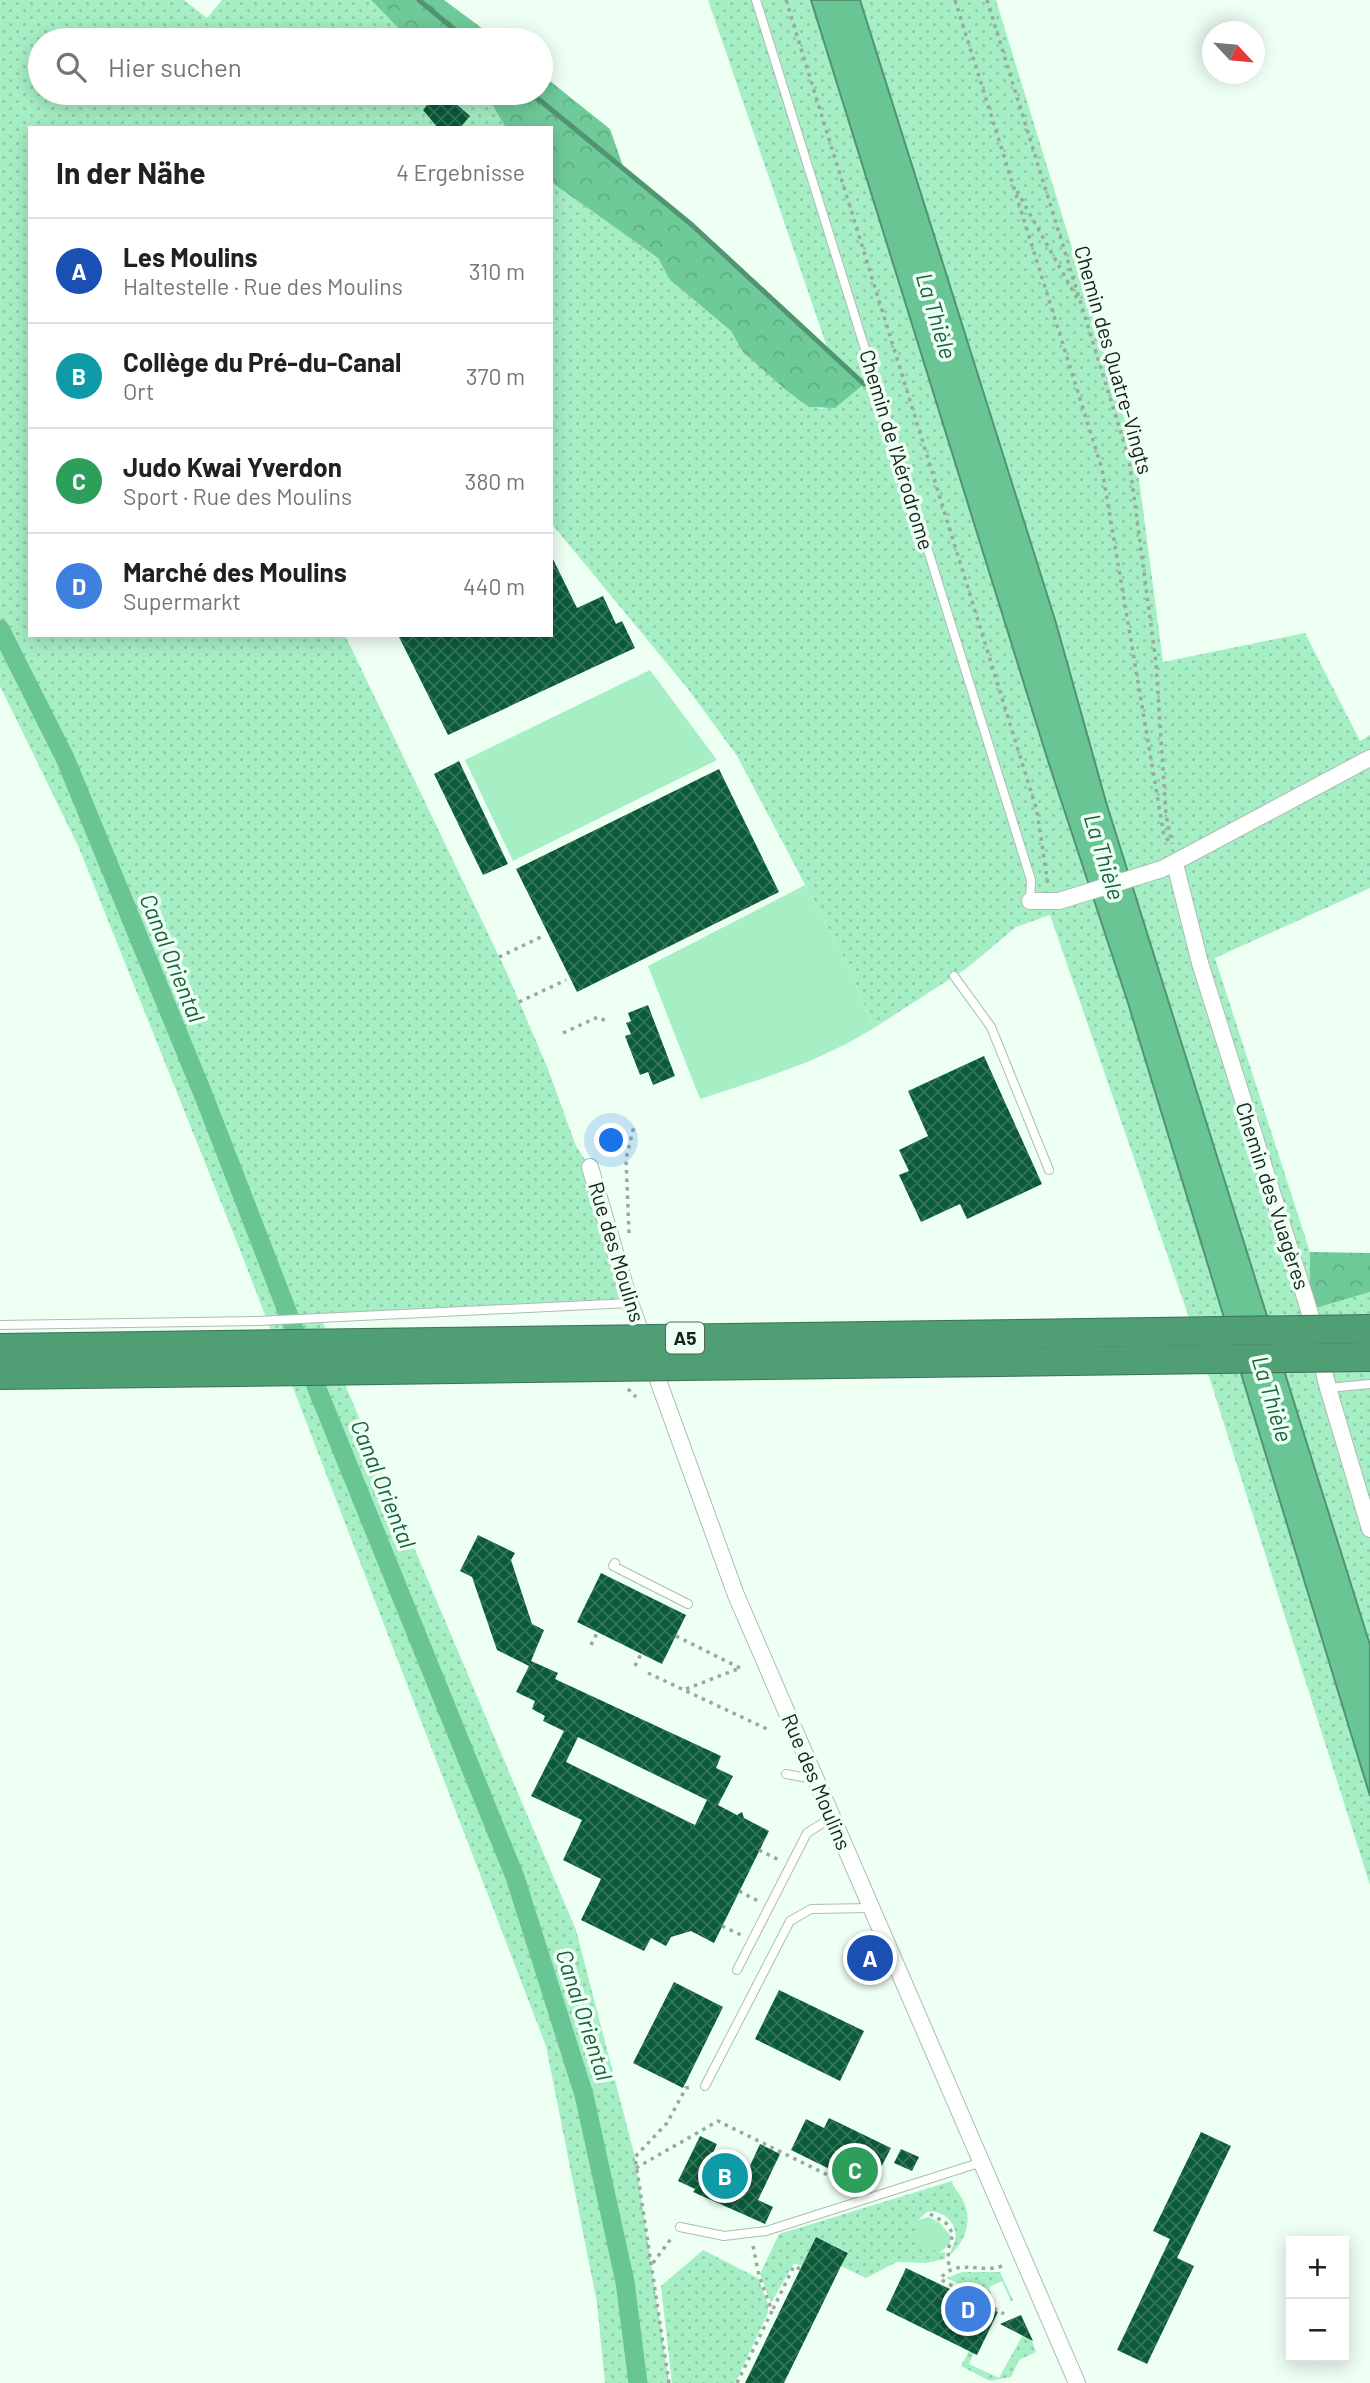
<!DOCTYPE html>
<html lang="de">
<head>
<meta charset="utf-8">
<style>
	:root { --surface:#fff; --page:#f6f6f6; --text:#202124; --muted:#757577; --line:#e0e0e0; --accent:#911a78 }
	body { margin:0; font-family:Barlow,sans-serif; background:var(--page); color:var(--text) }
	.controls { position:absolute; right:21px; bottom:21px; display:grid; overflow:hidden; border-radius:0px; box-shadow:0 4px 18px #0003 }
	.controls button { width:63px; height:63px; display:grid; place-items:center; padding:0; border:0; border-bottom:2px solid var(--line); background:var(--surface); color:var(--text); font:35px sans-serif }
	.compass { position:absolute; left:1202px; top:21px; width:63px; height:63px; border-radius:50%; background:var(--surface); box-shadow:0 4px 18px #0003; rotate:116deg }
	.you { position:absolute; left:612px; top:1141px; width:24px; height:24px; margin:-18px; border:5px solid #fff; border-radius:50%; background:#1a73e8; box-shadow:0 0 0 10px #1a73e833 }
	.badge { display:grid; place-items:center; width:46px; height:46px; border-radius:50%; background:var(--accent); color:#fff; font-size:23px; font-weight:700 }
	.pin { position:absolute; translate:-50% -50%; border:4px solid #fff; box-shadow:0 2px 7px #0006 }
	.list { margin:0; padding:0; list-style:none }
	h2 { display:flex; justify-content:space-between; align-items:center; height:91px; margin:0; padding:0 28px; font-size:30px }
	h2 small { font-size:23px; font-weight:400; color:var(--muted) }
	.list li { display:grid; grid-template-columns:46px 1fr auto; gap:21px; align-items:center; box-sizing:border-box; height:105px; padding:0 28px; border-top:2px solid var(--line) }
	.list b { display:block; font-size:26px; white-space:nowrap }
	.list p { margin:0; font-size:23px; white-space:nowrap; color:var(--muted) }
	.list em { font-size:23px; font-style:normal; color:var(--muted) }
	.icon { flex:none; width:38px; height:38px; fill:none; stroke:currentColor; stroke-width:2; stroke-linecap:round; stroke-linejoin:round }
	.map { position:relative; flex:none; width:1370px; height:2383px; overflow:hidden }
	.search { position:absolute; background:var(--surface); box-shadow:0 4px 18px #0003; left:28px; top:28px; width:525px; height:77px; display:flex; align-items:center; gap:18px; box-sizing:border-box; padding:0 24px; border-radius:38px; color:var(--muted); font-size:26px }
	.panel { position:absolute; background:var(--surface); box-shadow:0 4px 18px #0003; left:28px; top:126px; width:525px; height:511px; border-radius:0px }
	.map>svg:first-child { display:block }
	.grass { fill:url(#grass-dots) }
	.forest { fill:url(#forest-crowns) }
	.park { fill:#a6efc5 }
	.water { fill:#69c694; stroke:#519470; stroke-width:2 }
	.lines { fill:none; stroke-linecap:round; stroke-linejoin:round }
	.stream { stroke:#519470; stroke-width:5 }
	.canal { stroke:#69c694; stroke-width:19 }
	.building { fill:url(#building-cross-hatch); fill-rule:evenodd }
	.service-casing { stroke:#a9beb1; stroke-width:10 }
	.minor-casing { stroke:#a9beb1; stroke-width:18 }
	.path { stroke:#9aa89f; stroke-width:3.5; stroke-dasharray:3.5 5; stroke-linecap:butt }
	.service { stroke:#fff; stroke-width:8 }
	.minor { stroke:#fff; stroke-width:16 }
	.motorway-bridge-casing { stroke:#3c7255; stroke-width:30; stroke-linecap:butt }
	.motorway-bridge { stroke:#4f9e74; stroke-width:28 }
	.labels { text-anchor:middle; stroke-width:7; stroke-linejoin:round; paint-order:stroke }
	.shield { fill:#eefff4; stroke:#58635c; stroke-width:2 }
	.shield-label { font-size:19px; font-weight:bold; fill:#18201b }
	.street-label { font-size:21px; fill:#18201b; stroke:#eefff4 }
	.water-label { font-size:23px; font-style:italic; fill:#1c6040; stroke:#eefff4 }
</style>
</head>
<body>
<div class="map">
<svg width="1370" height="2383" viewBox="0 0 1370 2383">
	<defs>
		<pattern id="grass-dots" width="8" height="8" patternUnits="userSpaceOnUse" patternTransform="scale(1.75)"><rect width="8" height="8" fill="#a6efc5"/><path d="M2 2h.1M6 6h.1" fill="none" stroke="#8ecda9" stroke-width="1.8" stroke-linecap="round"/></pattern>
		<pattern id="forest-crowns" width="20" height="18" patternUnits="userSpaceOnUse" patternTransform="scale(1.75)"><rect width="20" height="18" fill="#6ecb99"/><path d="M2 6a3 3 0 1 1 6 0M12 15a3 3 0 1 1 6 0" fill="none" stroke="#5fae83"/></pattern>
		<pattern id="building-cross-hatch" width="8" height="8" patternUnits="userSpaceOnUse" patternTransform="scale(1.75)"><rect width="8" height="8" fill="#0a5b39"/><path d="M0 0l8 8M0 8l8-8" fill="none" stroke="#36735a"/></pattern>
	</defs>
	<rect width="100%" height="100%" fill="#eefff4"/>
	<g class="grass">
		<path d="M0,0H184L207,18L222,0H371L410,40H40V93H480L490,101L506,128H30V635H345L507,973L548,1069L576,1146L590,1167L630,1303L322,1319L347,1389L576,1930L635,2157L669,2383H605L597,2303L546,2046L242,1255L79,848L0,686Z"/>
		<path d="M708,0H811L1049,764L1128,1003L1370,1796V1885L1206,1367L1050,915L1016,927L967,968L874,1028L848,966L737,756L688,689L551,523V182L658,258L670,280L731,331L742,351L809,406L822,409L864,384L827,347Z"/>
		<path d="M860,0H996L1136,456L1163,662L1305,633L1360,741L1370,735V888L1215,958L1310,1252L1309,1309L1370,1292V1645L1106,802L1056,623Z"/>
		<path d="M952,2181C953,2188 959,2192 963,2200C973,2220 966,2241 949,2256C950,2250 954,2246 955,2240C959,2224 942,2209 927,2212L918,2220L940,2253L945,2252V2259L926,2263L897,2262L866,2278L841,2266L848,2252L816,2237L802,2266L794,2263L771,2303L760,2274L779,2234Z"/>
		<path d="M703,2250L758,2278L768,2304V2313L735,2383H672L661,2286Z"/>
		<path d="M962,2272H1000L1013,2300L1011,2301L1002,2281L989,2287L993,2301L947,2278Z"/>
		<path d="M1027,2327L1036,2352L1019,2360L1011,2377L990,2381L961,2366L969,2351L974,2353L969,2364L999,2378Z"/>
	</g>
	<g class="forest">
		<path d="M371,0H444L498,40H410Z"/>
		<path d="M541,74L610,129L624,169L692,225L864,384L835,408L809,407L787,391L742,351L731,331L670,280L658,258L551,182V128H506L490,101L480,93H541Z"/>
		<path d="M1310,1252L1370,1253V1292L1309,1310Z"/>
	</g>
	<g class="park">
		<path d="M650,670L717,760L513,861L465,760Z"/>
		<path d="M805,885L848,966L874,1028C820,1062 761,1079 700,1099L648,966Z"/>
		<path d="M929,2217L940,2223L951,2236L950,2243L940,2253L929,2248L915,2231L918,2220Z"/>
	</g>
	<path class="water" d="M811,0H860L1056,623L1106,802L1370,1645V1796L1128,1003L1049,764Z"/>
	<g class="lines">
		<g class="stream">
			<path d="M419,0L467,40"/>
			<path d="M531,93L692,225L864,384"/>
		</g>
		<path class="canal" d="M0,629L65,758L205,1099L318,1391L515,1877L584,2095L625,2282L638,2383"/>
	</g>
	<g class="building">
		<path d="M433,97L441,104L448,97L470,116L460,128H438L423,110Z"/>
		<path d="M551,555L577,608L603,596L616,624L622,621L635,648L448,735L398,635H551Z"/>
		<path d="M459,761L508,864L483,875L434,774Z"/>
		<path d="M719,769L779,892L577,992L516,869Z"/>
		<path d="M648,1005L675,1076L653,1085L648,1072L640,1075L625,1036L631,1034L626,1023L631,1021L628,1013Z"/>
		<path d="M984,1056L1042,1184L967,1219L960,1204L921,1222L899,1175L909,1171L899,1150L928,1136L908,1091Z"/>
		<path d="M478,1535L515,1553L511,1560L532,1624L544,1630L531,1661L558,1673L555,1679L721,1756L716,1768L733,1776L718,1805L712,1802L737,1815L742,1812L744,1818L769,1831L714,1943L691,1931L671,1937L666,1946L651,1938L644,1951L581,1920L601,1879L563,1860L582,1820L531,1796L564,1731L543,1721L545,1716L532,1709L535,1701L516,1692L529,1666L497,1650L472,1577L460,1571ZM578,1737L707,1800L695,1825L566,1762Z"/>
		<path d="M601,1573L686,1615L662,1664L577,1622Z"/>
		<path d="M674,1982L723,2007L683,2088L633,2063Z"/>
		<path d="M779,1990L864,2031L840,2081L755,2039Z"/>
		<path d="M829,2118L891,2148L870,2189L791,2150L806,2119L824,2128Z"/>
		<path d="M1201,2132L1231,2146L1177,2258L1194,2266L1147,2364L1117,2350L1170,2239L1153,2231Z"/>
		<path d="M700,2136L717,2144L712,2155L747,2172L760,2144L780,2154L758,2200L773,2207L765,2224L693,2192L695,2189L678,2181Z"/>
		<path d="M901,2149L919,2157L912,2171L894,2163Z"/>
		<path d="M816,2237L848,2253L841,2266L784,2383H745Z"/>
		<path d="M906,2268L998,2312L977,2355L886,2310Z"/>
		<path d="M1021,2315L1033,2341L1000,2324Z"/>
	</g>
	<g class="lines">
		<g class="service-casing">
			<g id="service">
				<path d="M756,0L1031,880L1030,901"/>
				<path d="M954,976L991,1027L1049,1170"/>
				<path d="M0,1325L258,1321L630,1303"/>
				<path d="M1328,1388L1370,1384"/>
				<path d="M615,1563L613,1566L688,1604"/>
				<path d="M786,1774L814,1779"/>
				<path d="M737,1970L807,1833L831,1818"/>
				<path d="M705,2086L790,1921L811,1909L871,1908"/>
				<path d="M680,2227L724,2236L766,2231L982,2162"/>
			</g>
		</g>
		<g class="minor-casing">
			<g id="minor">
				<path d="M1175,864L1200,963L1309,1310L1328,1388L1370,1529"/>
				<path d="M1030,901H1059L1162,869L1370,758"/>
				<path d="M590,1167L630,1303L736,1595L1077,2383"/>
			</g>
		</g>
		<g class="path">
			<path d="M786,0L1037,811L1048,885"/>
			<path d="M955,0L1102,469L1164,836L1171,843"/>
			<path d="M987,0L1129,459L1156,663L1166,815L1172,844"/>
			<path d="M1017,191L1078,300"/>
			<path d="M499,957L545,935"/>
			<path d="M519,1002L566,980"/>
			<path d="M563,1033L598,1017L608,1022"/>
			<path d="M629,1233L626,1159L634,1126"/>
			<path d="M628,1389L636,1397"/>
			<path d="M676,1636L740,1668"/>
			<path d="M591,1645L597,1633"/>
			<path d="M635,1666L641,1654"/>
			<path d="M648,1673L767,1729"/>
			<path d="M686,1689L740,1668"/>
			<path d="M759,1850L779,1860"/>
			<path d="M739,1891L758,1901"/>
			<path d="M722,1926L741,1935"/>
			<path d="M636,2168L718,2121L854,2188"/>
			<path d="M930,2214L946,2223L953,2234L948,2250L949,2270"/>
			<path d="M653,2263L673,2236"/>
			<path d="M1002,2266C980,2274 957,2257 940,2279L1004,2314"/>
			<path d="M773,2309L794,2266L800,2269"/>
			<path d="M669,2383L635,2157L667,2123L686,2088L692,2087"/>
			<path d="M737,2383L772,2311L759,2276L753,2246"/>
		</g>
		<use href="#service" class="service"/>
		<use href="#minor" class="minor"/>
		<g class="motorway-bridge-casing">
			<g id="motorway-bridge">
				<path d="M0,1348L1370,1329"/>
				<path d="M0,1375L1370,1357"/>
			</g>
		</g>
		<use href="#motorway-bridge" class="motorway-bridge"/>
	</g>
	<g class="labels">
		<rect class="shield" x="666" y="1322.5" width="38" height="31" rx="5"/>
		<g class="shield-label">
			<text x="685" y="1345">A5</text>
		</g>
		<g class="street-label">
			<text transform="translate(1113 360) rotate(74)" y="7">Chemin des Quatre-Vingts</text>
			<text transform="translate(896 450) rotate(73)" y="7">Chemin de l'Aérodrome</text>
			<text transform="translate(1272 1196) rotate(72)" y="7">Chemin des Vuagères</text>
			<text transform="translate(616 1252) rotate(73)" y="7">Rue des Moulins</text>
			<text transform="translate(816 1782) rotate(67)" y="7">Rue des Moulins</text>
		</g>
		<g class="water-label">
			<text transform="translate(936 316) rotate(73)" y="8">La Thièle</text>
			<text transform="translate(1104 857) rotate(73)" y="8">La Thièle</text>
			<text transform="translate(172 958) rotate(68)" y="8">Canal Oriental</text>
			<text transform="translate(1272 1399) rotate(73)" y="8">La Thièle</text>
			<text transform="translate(383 1484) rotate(68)" y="8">Canal Oriental</text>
			<text transform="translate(584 2015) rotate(72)" y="8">Canal Oriental</text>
		</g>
	</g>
</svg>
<div class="controls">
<button>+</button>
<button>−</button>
</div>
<svg class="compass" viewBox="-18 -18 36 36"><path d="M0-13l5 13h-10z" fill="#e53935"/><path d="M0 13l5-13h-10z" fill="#757577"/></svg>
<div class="you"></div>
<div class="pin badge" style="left:870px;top:1958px;background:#1a4fb4">A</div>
<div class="pin badge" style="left:725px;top:2176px;background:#0f9aa8">B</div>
<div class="pin badge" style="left:855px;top:2170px;background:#2e9e5b">C</div>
<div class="pin badge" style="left:968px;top:2309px;background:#3f7fe0">D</div>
<div class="search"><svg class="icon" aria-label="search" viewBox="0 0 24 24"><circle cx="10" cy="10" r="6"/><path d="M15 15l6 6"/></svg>Hier suchen</div>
<section class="panel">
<h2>In der Nähe<small>4 Ergebnisse</small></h2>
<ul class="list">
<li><span class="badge" style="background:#1a4fb4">A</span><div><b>Les Moulins</b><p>Haltestelle · Rue des Moulins</p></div><em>310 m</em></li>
<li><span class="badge" style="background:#0f9aa8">B</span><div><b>Collège du Pré-du-Canal</b><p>Ort</p></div><em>370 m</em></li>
<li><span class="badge" style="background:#2e9e5b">C</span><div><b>Judo Kwai Yverdon</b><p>Sport · Rue des Moulins</p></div><em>380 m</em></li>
<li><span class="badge" style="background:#3f7fe0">D</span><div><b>Marché des Moulins</b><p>Supermarkt</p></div><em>440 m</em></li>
</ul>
</section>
</div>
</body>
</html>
